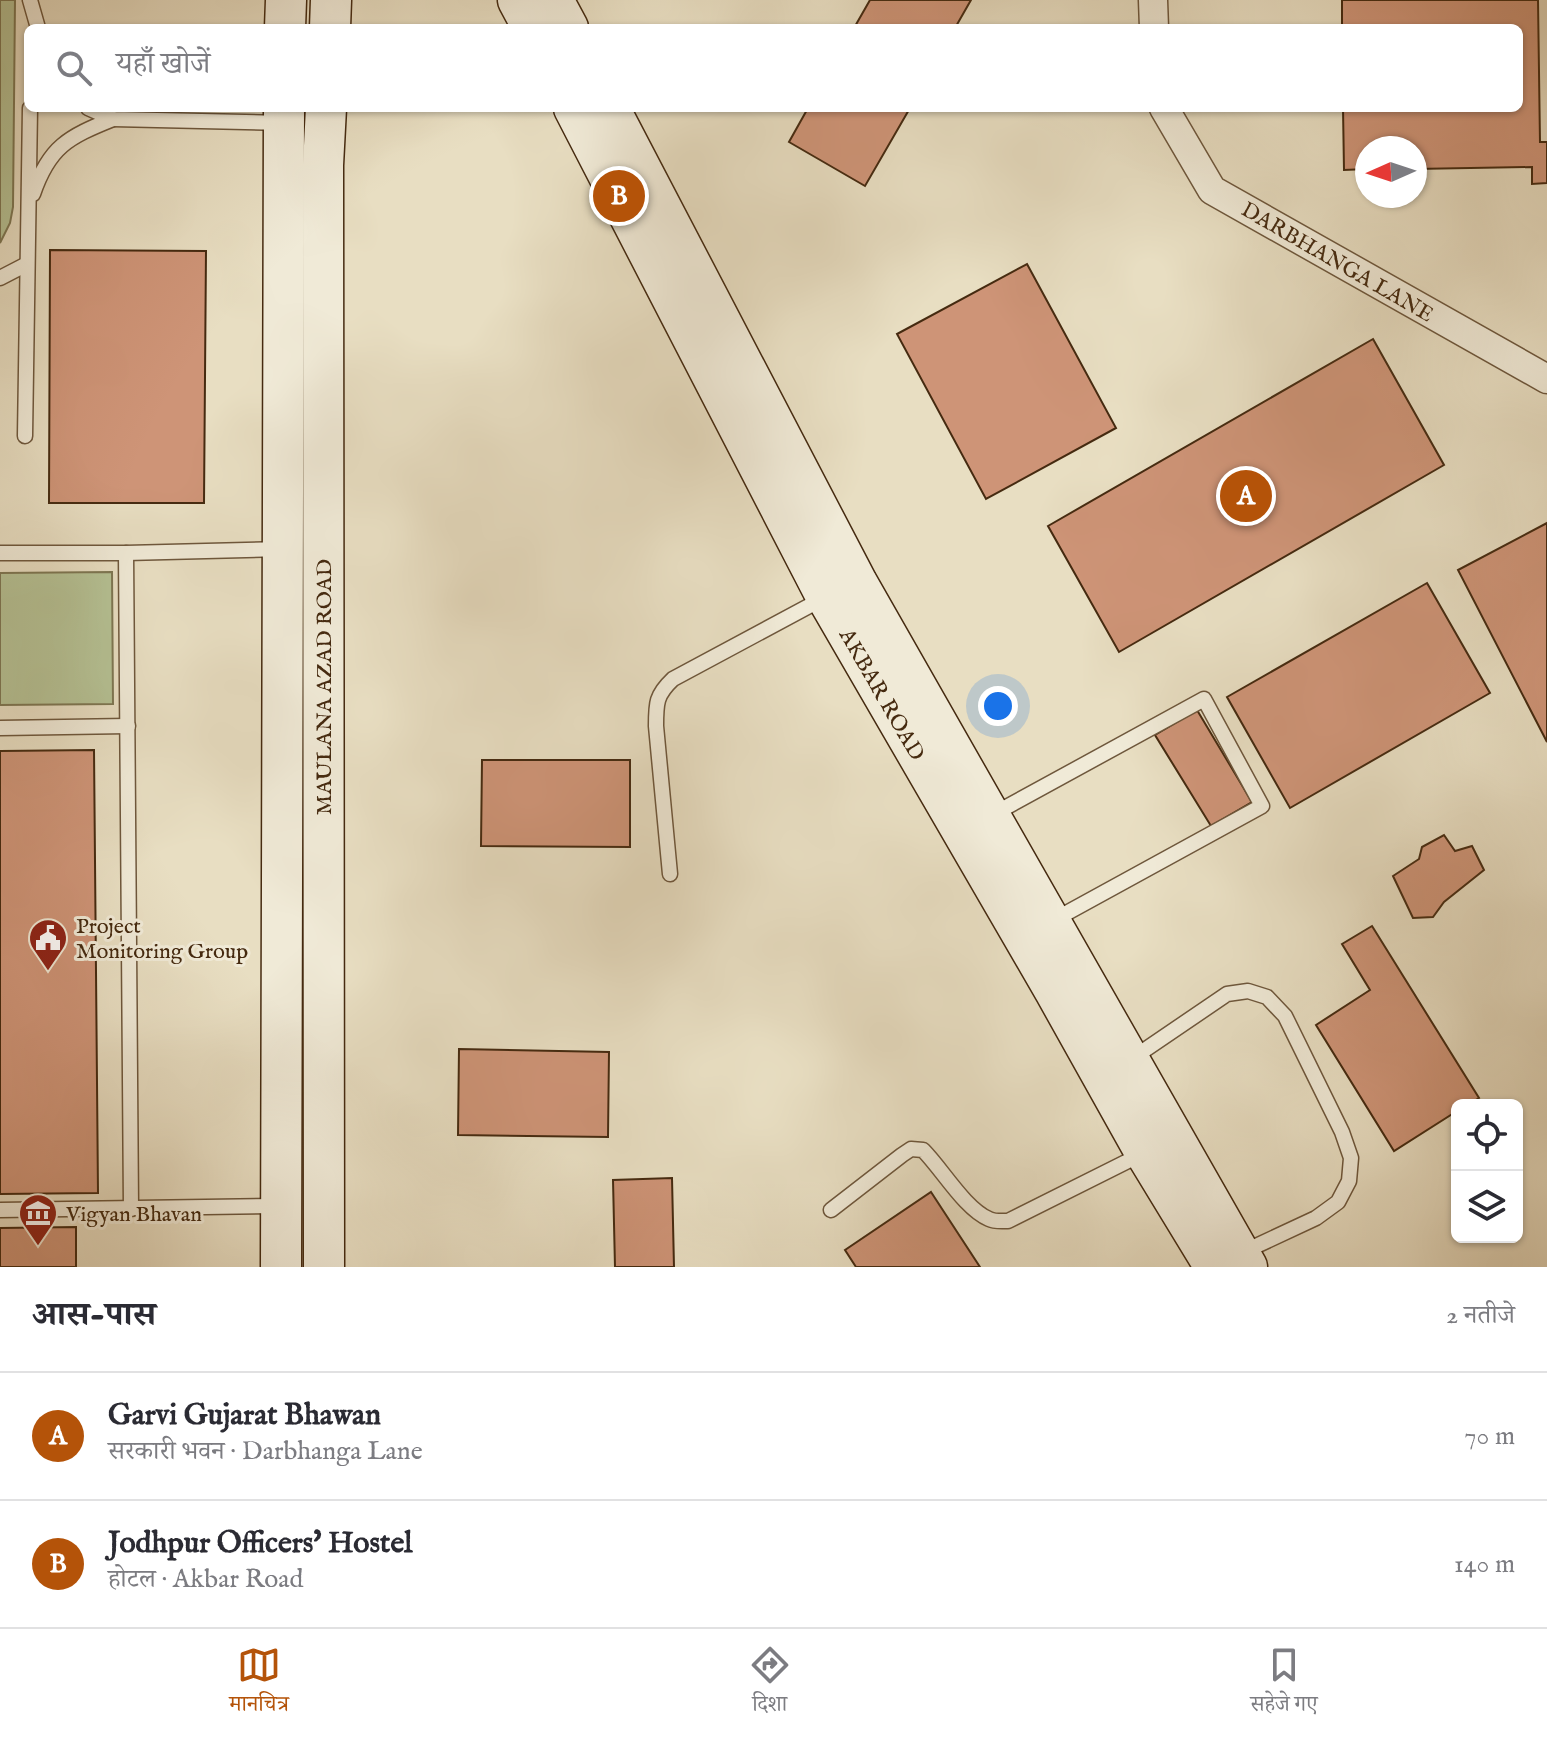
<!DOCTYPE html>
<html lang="hi">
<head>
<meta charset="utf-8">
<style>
	:root { --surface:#fff; --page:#f7f7f7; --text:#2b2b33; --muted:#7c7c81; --line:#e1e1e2; --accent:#b45309 }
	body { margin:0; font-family:"IM FELL English","Noto Serif Devanagari",serif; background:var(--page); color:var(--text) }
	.controls { position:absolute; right:24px; bottom:24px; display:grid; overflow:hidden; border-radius:12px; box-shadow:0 2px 6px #0004 }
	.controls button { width:72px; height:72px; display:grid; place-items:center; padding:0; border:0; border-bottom:2px solid var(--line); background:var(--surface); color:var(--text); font:40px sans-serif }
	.compass { position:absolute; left:1355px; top:136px; width:72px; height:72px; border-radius:50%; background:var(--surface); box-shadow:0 2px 6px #0004; rotate:267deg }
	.you { position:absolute; left:998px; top:706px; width:28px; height:28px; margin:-20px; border:6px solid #fff; border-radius:50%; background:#1a73e8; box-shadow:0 0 0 12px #1a73e833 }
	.badge { display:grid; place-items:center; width:52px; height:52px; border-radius:50%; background:var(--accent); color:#fff; font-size:26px; font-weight:700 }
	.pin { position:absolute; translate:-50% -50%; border:4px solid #fff; box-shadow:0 2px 8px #0006 }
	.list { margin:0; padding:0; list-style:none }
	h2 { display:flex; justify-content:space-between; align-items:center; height:104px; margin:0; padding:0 32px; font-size:34px }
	h2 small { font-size:26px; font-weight:400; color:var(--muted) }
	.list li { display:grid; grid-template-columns:52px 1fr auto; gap:24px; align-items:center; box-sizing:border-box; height:128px; padding:0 32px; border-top:2px solid var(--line) }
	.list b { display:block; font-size:30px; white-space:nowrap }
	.list p { margin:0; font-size:26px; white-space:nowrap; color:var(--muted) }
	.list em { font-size:26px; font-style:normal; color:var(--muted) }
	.icon { flex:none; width:44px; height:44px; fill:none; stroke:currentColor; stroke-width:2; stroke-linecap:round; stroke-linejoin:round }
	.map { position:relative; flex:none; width:1547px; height:1267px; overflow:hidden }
	.search { position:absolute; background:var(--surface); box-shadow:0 2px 6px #0004; left:24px; right:24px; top:24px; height:88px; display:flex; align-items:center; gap:20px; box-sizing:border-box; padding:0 28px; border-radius:12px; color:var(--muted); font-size:30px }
	.sheet { height:360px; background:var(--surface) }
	nav { display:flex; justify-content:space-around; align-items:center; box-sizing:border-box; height:112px; border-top:2px solid var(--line); background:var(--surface); font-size:22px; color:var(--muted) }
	nav a { display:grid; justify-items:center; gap:4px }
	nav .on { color:var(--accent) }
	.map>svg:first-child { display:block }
	.green { fill:#b5c194; stroke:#7d7652; stroke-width:2 }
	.building { fill:#ce9477; stroke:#452a10; stroke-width:2 }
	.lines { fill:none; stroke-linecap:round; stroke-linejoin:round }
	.service-casing { stroke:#6e573c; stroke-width:17 }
	.minor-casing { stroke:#6e573c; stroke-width:31 }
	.secondary-casing { stroke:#452a10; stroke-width:43 }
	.service { stroke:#f0ead7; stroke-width:14 }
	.minor { stroke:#f0ead7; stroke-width:28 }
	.secondary { stroke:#f0ead7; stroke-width:40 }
	.labels { text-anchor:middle; stroke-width:6; stroke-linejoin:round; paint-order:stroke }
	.street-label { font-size:22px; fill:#452a10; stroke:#f0ead7 }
	.poi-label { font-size:22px; fill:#452a10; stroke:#f0ead7; text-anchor:start }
</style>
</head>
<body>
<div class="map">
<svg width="1547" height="1267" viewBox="0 0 1547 1267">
	<rect width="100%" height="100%" fill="#e8dec2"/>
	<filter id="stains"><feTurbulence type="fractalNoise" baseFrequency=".0025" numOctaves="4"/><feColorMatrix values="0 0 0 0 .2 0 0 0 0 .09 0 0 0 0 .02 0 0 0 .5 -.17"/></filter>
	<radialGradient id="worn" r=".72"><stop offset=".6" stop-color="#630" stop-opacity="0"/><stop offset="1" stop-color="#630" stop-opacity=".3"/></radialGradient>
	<g class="green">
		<path d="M0,0H15L13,207L10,223L0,243Z"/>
		<path d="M112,572L113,704L0,705V573Z"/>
	</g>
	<g class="building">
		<path d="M870,0H971L955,28H854Z"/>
		<path d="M1342,0H1538L1540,142H1547V183L1532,184V167L1415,169V148H1367V169L1344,170L1343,108H1519V28H1342Z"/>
		<path d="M808,108H910L865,186L789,142Z"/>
		<path d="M50,250L206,251L204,503H49Z"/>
		<path d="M1027,264L1116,428L986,499L897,334Z"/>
		<path d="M1373,339L1444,465L1119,652L1048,526Z"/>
		<path d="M1547,523V742L1458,570Z"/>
		<path d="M1427,583L1490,693L1290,808L1227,697Z"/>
		<path d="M1197,710L1252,802L1211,826L1155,735Z"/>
		<path d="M94,750L98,1193L0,1194V751Z"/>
		<path d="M482,760H630V847L481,846Z"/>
		<path d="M1444,835L1455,851L1472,846L1484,870L1444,902L1433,917L1413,918L1393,876L1419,859L1422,847Z"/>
		<path d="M1372,926L1479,1098L1467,1105H1457V1111L1394,1151L1316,1025L1370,990L1342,944Z"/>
		<path d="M459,1049L609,1052L608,1137L458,1135Z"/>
		<path d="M672,1178L674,1267H615L613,1180Z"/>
		<path d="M931,1192L980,1267H856L845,1250Z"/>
		<path d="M76,1227V1267H0V1228Z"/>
	</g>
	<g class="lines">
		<g class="service-casing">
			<g id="service">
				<path d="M30,0L38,28"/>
				<path d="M88,108L113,119L283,123"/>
				<path d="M33,194C49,147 68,137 113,119"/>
				<path d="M0,278L27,264"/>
				<path d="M25,436L30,108"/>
				<path d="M0,553H126L282,549"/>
				<path d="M126,553L131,1209"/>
				<path d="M0,728L128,726"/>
				<path d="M990,816L1204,699L1262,806L1052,921"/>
				<path d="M670,874L656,726C656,703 656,695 673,679L824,598"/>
				<path d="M1130,1060L1227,994L1248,991L1267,997L1285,1016L1342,1132L1351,1158L1349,1181L1338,1202L1316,1218L1241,1253"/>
				<path d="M0,1210L277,1206"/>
				<path d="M831,1210L902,1155L911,1149L923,1150C942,1169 965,1209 989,1219C995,1222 1002,1221 1008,1221L1142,1154"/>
			</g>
		</g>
		<g class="minor-casing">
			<g id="minor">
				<path d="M1153,0L1154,28"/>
				<path d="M1164,108L1212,190L1547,379"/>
			</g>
		</g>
		<g class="secondary-casing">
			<g id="secondary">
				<path d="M518,0L533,28"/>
				<path d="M553,0L568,28"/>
				<path d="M285,28L286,0"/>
				<path d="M330,28L331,0"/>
				<path d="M574,108L826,596L1055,991L1145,1152L1215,1267"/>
				<path d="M609,108L857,583L1247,1267"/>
				<path d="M281,1267L284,108"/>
				<path d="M324,1267L323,165L326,108"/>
			</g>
		</g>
		<use href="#service" class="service"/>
		<use href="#minor" class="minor"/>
		<use href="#secondary" class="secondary"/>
	</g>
	<defs>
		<g id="civic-pin" transform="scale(2)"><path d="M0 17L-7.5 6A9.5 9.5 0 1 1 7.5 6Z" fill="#8f2418" stroke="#f0ead7"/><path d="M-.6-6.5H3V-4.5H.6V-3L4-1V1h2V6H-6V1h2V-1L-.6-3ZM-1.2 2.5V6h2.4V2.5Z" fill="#fff"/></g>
		<g id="museum-pin" transform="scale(2)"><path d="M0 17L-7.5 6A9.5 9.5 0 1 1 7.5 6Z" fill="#8f2418" stroke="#f0ead7"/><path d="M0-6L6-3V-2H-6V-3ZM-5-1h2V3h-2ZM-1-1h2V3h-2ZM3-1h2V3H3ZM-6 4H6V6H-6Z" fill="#fff"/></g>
	</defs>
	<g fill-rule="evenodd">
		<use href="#civic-pin" x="48" y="938"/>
		<use href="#museum-pin" x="38" y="1213"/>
	</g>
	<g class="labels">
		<g class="street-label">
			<text transform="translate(1338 261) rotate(30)" y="8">DARBHANGA LANE</text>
			<text transform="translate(323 687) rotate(-90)" y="8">MAULANA AZAD ROAD</text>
			<text transform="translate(883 694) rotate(60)" y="8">AKBAR ROAD</text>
		</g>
		<g class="poi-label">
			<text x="76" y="933">Project<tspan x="76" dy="25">Monitoring Group</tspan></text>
			<text x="66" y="1221">Vigyan Bhavan</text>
		</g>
	</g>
	<rect width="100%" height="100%" filter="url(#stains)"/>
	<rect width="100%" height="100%" fill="url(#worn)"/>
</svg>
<div class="controls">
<button><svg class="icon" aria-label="locate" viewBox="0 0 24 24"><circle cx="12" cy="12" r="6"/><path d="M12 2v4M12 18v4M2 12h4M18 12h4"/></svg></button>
<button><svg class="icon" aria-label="layers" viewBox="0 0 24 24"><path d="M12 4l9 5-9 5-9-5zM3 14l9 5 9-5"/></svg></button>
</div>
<svg class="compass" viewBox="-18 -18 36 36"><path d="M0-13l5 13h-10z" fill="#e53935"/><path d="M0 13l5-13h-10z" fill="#7c7c81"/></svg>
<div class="you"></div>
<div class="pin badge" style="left:1246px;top:496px">A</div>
<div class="pin badge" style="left:619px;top:196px">B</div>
<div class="search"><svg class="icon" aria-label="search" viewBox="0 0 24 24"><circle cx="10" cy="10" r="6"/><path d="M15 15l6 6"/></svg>यहाँ खोजें</div>
</div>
<section class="sheet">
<h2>आस-पास<small>2 नतीजे</small></h2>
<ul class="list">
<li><span class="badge">A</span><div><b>Garvi Gujarat Bhawan</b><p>सरकारी भवन · Darbhanga Lane</p></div><em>70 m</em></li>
<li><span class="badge">B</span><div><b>Jodhpur Officers' Hostel</b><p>होटल · Akbar Road</p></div><em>140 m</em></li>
</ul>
</section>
<nav>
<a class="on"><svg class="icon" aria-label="map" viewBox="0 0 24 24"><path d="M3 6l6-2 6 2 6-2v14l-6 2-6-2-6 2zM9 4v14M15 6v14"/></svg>मानचित्र</a>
<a><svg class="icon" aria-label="directions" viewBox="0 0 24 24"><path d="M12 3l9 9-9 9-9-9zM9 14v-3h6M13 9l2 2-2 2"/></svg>दिशा</a>
<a><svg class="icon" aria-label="saved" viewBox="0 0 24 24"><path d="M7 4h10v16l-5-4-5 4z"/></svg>सहेजे गए</a>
</nav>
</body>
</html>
